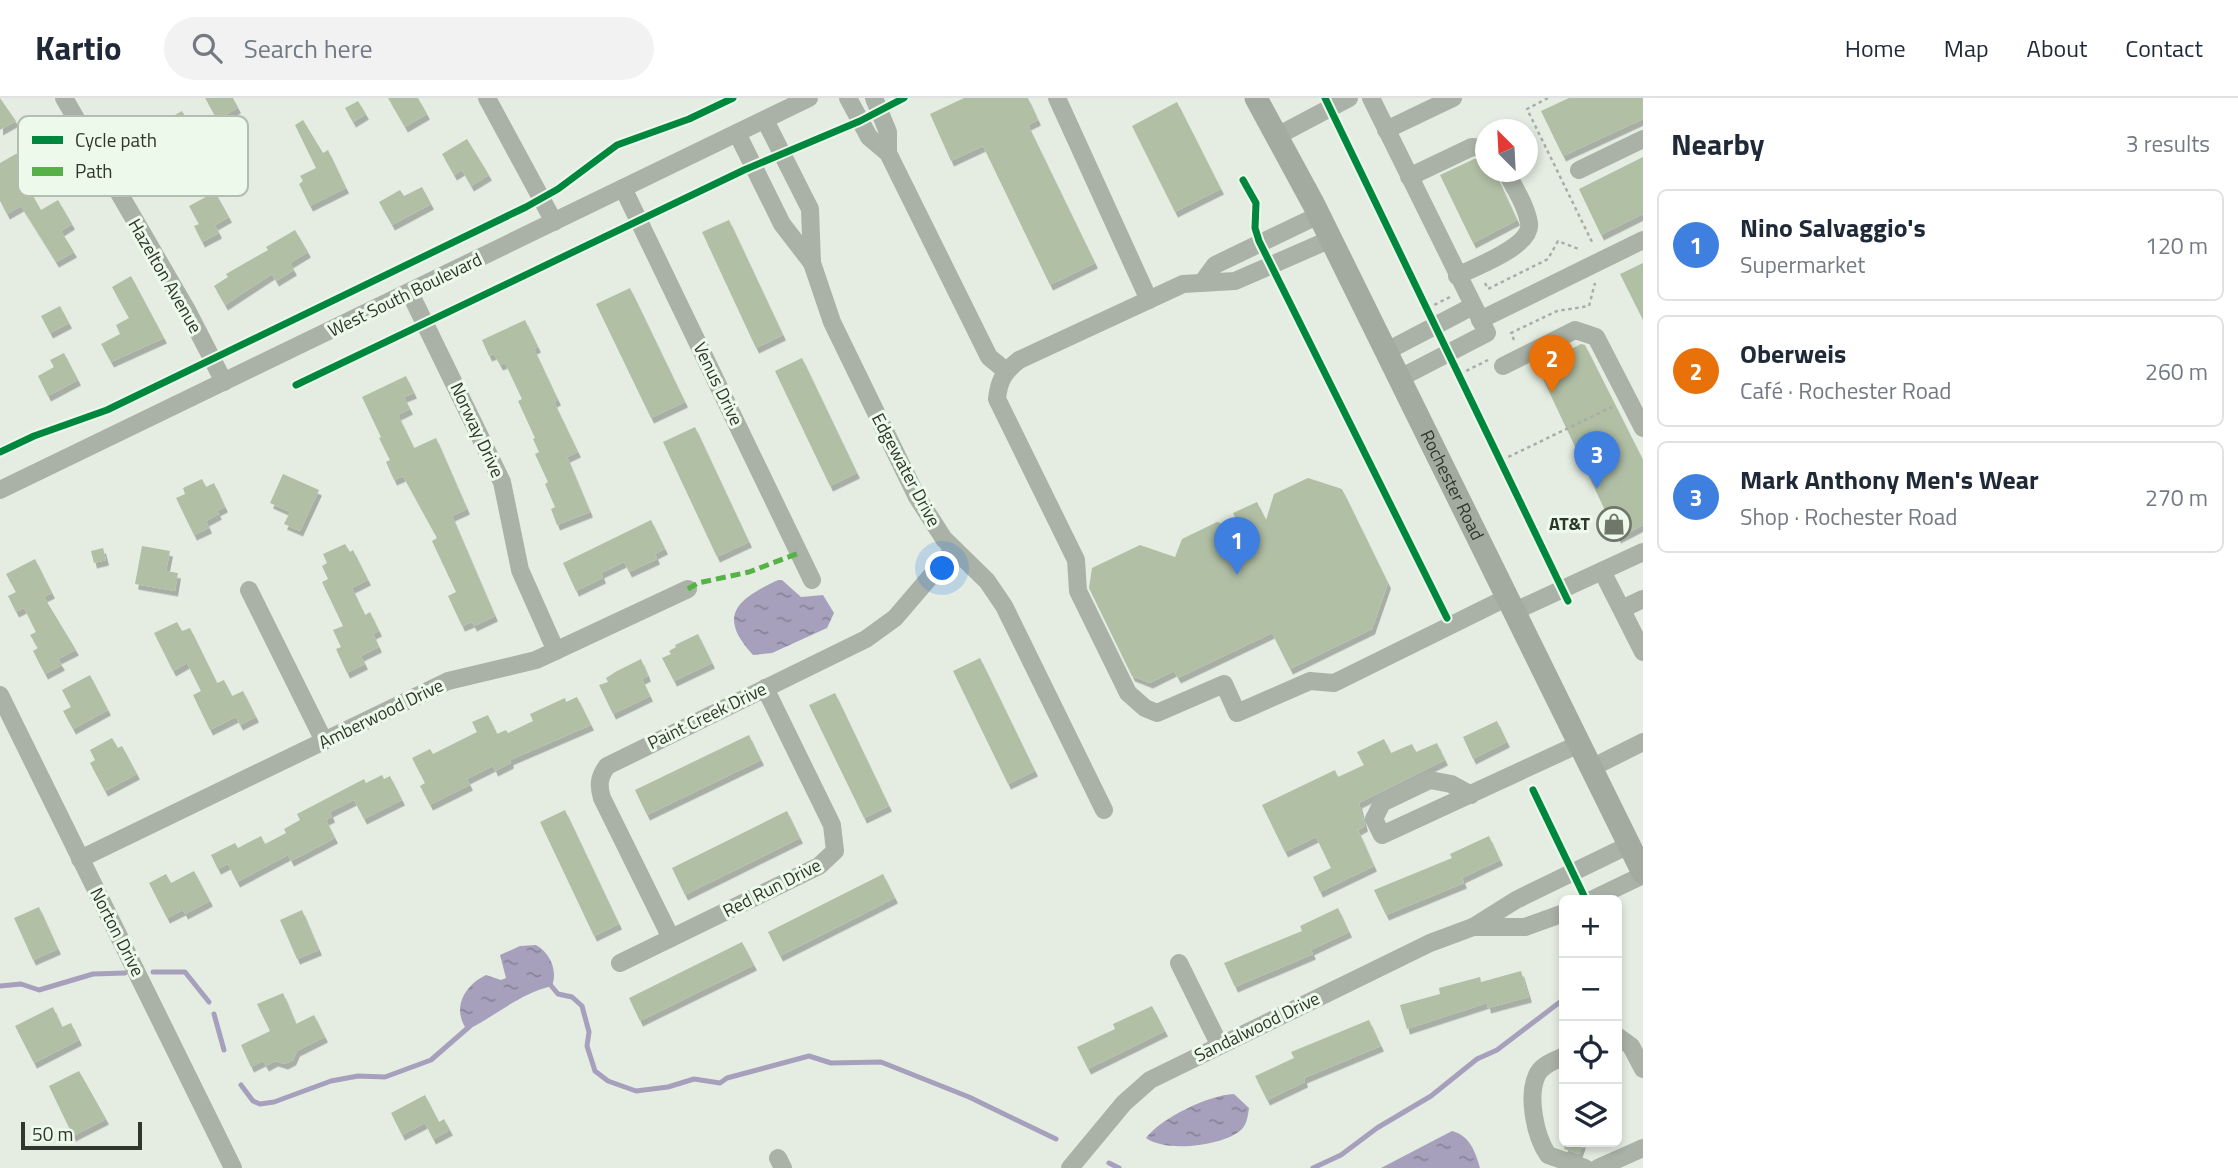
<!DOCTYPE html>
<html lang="en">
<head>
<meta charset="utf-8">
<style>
	:root { --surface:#fff; --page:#f2f2f3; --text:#1f2937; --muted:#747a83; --line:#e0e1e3; --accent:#ea580c }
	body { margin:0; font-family:"Titillium Web",sans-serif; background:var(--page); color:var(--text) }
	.controls { position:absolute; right:21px; bottom:21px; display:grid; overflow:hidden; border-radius:10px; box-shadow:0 4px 10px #0003 }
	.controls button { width:63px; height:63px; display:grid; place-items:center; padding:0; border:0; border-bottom:2px solid var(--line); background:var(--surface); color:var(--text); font:35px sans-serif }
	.compass { position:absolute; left:1475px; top:21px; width:63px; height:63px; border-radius:50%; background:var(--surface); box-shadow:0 4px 10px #0003; rotate:336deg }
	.scale { position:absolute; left:21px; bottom:18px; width:121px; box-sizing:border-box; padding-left:7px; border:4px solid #2f362a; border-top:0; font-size:19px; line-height:24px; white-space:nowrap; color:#2f362a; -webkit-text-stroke:5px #edf9ea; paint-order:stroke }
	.you { position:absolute; left:943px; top:471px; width:24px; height:24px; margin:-18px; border:5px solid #fff; border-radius:50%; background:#1a73e8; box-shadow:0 0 0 10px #1a73e833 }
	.badge { display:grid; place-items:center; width:46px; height:46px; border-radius:50%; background:var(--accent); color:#fff; font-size:23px; font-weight:700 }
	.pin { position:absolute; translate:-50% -58px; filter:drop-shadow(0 2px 4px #0008) }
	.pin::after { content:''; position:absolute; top:37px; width:24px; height:21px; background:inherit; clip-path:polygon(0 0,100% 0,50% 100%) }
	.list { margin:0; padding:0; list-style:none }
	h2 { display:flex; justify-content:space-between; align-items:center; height:91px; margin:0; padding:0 28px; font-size:30px }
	h2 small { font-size:23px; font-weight:400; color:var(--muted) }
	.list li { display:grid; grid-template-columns:46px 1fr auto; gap:21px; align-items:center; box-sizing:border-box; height:112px; margin:0 14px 14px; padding:0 14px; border:2px solid var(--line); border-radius:10px }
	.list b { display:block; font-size:26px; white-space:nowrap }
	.list p { margin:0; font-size:23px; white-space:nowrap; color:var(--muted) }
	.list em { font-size:23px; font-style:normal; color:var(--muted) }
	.icon { flex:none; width:38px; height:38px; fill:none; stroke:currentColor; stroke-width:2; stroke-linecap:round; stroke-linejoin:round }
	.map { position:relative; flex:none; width:1643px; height:1070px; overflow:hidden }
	header { display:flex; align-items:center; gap:42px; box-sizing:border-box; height:98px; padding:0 35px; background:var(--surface); border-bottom:2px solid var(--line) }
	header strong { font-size:33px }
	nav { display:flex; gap:38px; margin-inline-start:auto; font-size:24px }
	.search { width:490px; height:63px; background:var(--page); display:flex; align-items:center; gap:18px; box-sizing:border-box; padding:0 24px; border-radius:38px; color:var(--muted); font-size:26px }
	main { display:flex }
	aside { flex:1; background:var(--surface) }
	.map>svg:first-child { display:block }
	.water { fill:url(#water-ripples) }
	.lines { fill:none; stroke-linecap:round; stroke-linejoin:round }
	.stream { stroke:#a7a0bc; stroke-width:5 }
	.building { fill:#b1bfa5; filter:url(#shadow) }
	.path { stroke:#a8aea5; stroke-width:2.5; stroke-dasharray:3.5 3.5; stroke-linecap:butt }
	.minor { stroke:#aab1a6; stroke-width:18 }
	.major { stroke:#a3aaa0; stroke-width:23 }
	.quiet { stroke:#56b246; stroke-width:5; stroke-dasharray:10 5; stroke-linecap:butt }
	.cycleway-casing { stroke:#edf9ea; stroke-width:11 }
	.cycleway { stroke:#00873e; stroke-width:7 }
	.labels { text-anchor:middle; stroke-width:6; stroke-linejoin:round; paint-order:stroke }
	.street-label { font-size:18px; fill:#2f362a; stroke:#edf9ea }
	.poi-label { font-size:18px; font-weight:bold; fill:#2f362a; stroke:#edf9ea; text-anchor:end }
	.key { fill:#edf9ea; stroke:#b4beb0; stroke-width:2 }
	.key-label { font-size:19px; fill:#2f362a }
</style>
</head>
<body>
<header>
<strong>Kartio</strong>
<div class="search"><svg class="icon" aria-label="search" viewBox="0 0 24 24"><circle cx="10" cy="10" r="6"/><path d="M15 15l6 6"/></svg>Search here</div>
<nav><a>Home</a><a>Map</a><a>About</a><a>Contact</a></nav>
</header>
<main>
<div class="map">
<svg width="1643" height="1070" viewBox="0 0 1643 1070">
	<defs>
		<pattern id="water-ripples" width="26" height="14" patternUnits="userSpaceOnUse" patternTransform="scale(1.75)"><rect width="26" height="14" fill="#a7a0bc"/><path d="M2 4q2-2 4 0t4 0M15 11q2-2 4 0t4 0" fill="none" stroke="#888399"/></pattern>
		<filter id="shadow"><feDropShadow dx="3" dy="5.5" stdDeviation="0" flood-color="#0004"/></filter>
	</defs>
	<rect width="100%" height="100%" fill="#e5ede2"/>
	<g class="water">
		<path d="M778,482H782L801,499L823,497L834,515L827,530L772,555L753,557C716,517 738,501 778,482Z"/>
		<path d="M536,847C550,855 558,872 552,888C519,896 497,917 467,932C451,910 465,887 486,877L501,882L506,880L500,857L520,848Z"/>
		<path d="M1234,996L1249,1010C1248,1017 1247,1026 1242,1031C1225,1048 1166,1055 1146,1040C1161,1020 1209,997 1234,996Z"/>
		<path d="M1452,1033C1470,1038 1475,1053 1480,1070H1381Z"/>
	</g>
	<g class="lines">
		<g class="stream">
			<path d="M153,874H185L209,904"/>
			<path d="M548,884L558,896L572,899L582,908L589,934L587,948L595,973L608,983L636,993L668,989L694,981L720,985L727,980L809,958L831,965L881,964L969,999L1056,1041"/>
			<path d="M0,888L21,886L39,892L93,876L125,875"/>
			<path d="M214,916L224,952"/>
			<path d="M241,987L253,1003L260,1006L274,1004L331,983L358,978L385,979L431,962L470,928"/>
			<path d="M1109,1065L1119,1070"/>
			<path d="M1313,1070L1341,1057L1377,1030L1431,998L1477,961L1497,952L1564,901"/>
		</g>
	</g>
	<g class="building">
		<path d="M0,0L16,23L0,32Z"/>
		<path d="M205,0H233L238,10L217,21Z"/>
		<path d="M388,0H418L427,16L405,29Z"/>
		<path d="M964,0H1028L1038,22L1028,27L1095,165L1050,187L983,48L951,63L930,16Z"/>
		<path d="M1569,0H1643V21L1563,58L1541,13Z"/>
		<path d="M358,3L366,16L353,24L345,10Z"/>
		<path d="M1177,4L1221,91L1175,114L1132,28Z"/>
		<path d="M182,13L196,37L156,59L143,35Z"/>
		<path d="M303,22L323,55L328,52L346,90L310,108L299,86L303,83L300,78L316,70L295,27Z"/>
		<path d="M467,41L489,77L471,88L462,72L454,77L442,56Z"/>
		<path d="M23,52L33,70L21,77L41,112L58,102L72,126L61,133L74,154L56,164L21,108L7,116L0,103V65Z"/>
		<path d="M1643,59V116L1601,137L1579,91Z"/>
		<path d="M1474,61H1478L1485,74H1495L1517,122L1473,145L1440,77Z"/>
		<path d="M422,89L431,106L392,127L379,104L400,92L404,98Z"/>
		<path d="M215,94L229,119L215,127L219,135L202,144L194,128L199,126L189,108Z"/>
		<path d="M729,122L783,237L756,250L702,134Z"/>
		<path d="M295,132L308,154L290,165L294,172L276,183L272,176L225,207L214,188L228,179L226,176L268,152L266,149Z"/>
		<path d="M1643,165V222L1620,176Z"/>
		<path d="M131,178L164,240L111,264L101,246L120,236L116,227L129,220L112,189Z"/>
		<path d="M630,190L685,304L651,320L596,206Z"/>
		<path d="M60,208L69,225L50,235L41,218Z"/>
		<path d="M525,222L538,249L534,251L558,302L554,304L578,354L567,359L590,414L557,427L551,411L555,409L545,386L548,384L535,356L539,354L533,341L535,340L518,303L522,301L505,265L500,267L494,256L489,258L482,242Z"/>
		<path d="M1581,246L1585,247L1643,362V427L1618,440L1537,268Z"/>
		<path d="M64,255L78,282L48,298L38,278L54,269L50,262Z"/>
		<path d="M802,260L857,375L830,388L775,273Z"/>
		<path d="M406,278L414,295L404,299L410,311L398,317L414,350L436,340L467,411L452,418L495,518L474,528L472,524L462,528L448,498L456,494L432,443L437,440L403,378L394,382L386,364L390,362L379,340L381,339L362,299Z"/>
		<path d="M695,329L749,444L717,459L663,344Z"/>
		<path d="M283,376L319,392L300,433L284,426L290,414L270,405Z"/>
		<path d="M1308,380L1342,391L1388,485L1372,531L1290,571L1272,535L1178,580L1174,573L1150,585L1132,578L1089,490L1092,470L1140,447L1175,459L1182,441L1217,424L1241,432L1233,415L1257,404L1266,422L1274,396Z"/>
		<path d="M202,381L206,389L214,385L225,409L217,413L219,416L206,423L209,430L194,437L176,400L185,396L183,390Z"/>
		<path d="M651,422L665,451L655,456L657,461L629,474L624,464L601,475L603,480L576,493L563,465Z"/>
		<path d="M345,446L350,454L353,452L368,482L352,490L365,517L370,514L379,533L373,536L379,549L361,558L365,566L347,575L336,551L341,549L333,532L343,528L322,484L328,481L322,468L327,465L323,456Z"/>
		<path d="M142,448L170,453L166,473L178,475L175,493L135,486Z"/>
		<path d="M103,450L106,462L94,465L91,453Z"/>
		<path d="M35,461L52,495L44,499L76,552L58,561L62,567L45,576L33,553L38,550L30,537L36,534L24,510L16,514L8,498L16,494L6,476Z"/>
		<path d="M177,524L182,533L190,530L217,585L224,582L232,598L243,593L256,619L240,627L236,619L210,632L193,597L201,593L187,565L173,573L154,535Z"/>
		<path d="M698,536L712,565L674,583L662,560L671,556L669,553L676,549L675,547Z"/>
		<path d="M980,560L1035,673L1008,686L953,573Z"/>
		<path d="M641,561L648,578L642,581L650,598L613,616L599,587L608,584L606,580L617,573Z"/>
		<path d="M90,577L108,612L73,631L63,613L71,609L62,592Z"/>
		<path d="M835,595L889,708L864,720L809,607Z"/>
		<path d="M577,599L591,627L510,662L511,665L495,673L493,668L467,681L470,687L430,707L420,688L425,685L412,660L430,651L433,656L477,634L472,624L488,617L497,636L506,632L508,635L533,623L530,616L565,600L566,604Z"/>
		<path d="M1497,623L1507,644L1473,661L1463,639Z"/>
		<path d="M749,637L761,662L647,717L635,692Z"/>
		<path d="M112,640L118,650L122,648L137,676L105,693L90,665L95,662L90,652Z"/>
		<path d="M1384,641L1391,655L1412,646L1416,654L1437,645L1445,662L1359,705L1365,728L1358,732L1374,768L1320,794L1313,779L1331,770L1316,739L1285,754L1262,707L1335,672L1338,679L1364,667L1357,654Z"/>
		<path d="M382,677L384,681L390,678L402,702L364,721L354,702L330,714L332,719L326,722L335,740L291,763L288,757L237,784L228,766L218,771L211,757L235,745L238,750L261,738L265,746L286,735L284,731L300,722L297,716L364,681L366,685Z"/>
		<path d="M565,712L619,826L594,838L540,724Z"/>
		<path d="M787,713L800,740L685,797L672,770Z"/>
		<path d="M1489,738L1500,762L1462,780L1464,785L1386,817L1374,792L1452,760L1450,756Z"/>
		<path d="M194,773L210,803L185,816L183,812L167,820L149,785L166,776L171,785Z"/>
		<path d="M883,776L895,800L780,858L768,834Z"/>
		<path d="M39,809L58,851L33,862L14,820Z"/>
		<path d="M1338,810L1349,834L1311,852L1313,856L1235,889L1224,865L1302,833L1300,828Z"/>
		<path d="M302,812L319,852L297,861L280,822Z"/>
		<path d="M742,844L754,867L640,923L629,900Z"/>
		<path d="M1521,873L1529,899L1488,910L1487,905L1407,931L1400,907L1440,896L1439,890L1480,879L1481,884Z"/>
		<path d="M283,895L296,926L314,917L325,939L297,953L293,962L285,966L275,963L266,968L263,963L251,969L241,947L270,933L257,906Z"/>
		<path d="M1152,908L1165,933L1088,971L1077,949L1115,931L1113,926Z"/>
		<path d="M53,909L62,929L71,925L79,942L34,965L15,928Z"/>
		<path d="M1369,922L1381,948L1304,980L1305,984L1267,1002L1255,978L1294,960L1291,954Z"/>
		<path d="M79,973L106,1021L73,1038L49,988Z"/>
		<path d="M425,997L439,1024L444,1021L450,1032L433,1041L425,1025L402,1037L391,1015Z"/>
		<path d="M1566,1044H1583L1579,1056L1564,1051Z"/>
	</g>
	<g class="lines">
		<g class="path">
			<path d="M1548,0L1527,11L1593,146"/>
			<path d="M1485,185L1488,191L1548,161L1558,143L1581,152"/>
			<path d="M1428,210L1452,198"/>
			<path d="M1514,242L1511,235L1557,213L1589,208L1595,185"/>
			<path d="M1460,276L1488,262"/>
			<path d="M1502,362L1612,309"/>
		</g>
		<g class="minor">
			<path d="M64,0L188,214L224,284"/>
			<path d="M487,0L554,124"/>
			<path d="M848,0L869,39L888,55L989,259L1006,273"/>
			<path d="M874,0L888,34V55"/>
			<path d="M1057,0L1149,202"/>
			<path d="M1371,0L1487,235L1400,280"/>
			<path d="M1386,32L1453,0"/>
			<path d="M737,35L782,126L812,165L810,111L765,22"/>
			<path d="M1277,38L1349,0"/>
			<path d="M1579,72L1643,41"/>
			<path d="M1409,79L1472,49L1486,50"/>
			<path d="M623,90L812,482"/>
			<path d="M1331,141L1235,183L1183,186L1019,262C1004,274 999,282 997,301L1076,462L1078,493L1128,595L1145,610L1157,615L1224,586L1237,615L1310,583L1334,585L1506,500"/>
			<path d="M812,165L832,224L917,399L944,441L987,483L1004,508L1104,712"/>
			<path d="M1457,178C1475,169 1533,148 1529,125C1526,107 1514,89 1506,74"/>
			<path d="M1204,182L1215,167L1319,117"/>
			<path d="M410,195L502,384L520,472L556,553"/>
			<path d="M1480,222L1643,142"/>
			<path d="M1387,253L1473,208"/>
			<path d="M1503,268L1575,232L1596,239L1643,330"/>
			<path d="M0,392L809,0"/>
			<path d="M1602,473L1643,554"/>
			<path d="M249,492L324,643"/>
			<path d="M1622,511L1643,501"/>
			<path d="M1513,514L1643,454"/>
			<path d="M0,597L233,1070"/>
			<path d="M1591,670L1643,644"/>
			<path d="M1471,697L1451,686L1430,682L1382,705L1374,721L1382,737L1579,646"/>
			<path d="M80,761L448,583L536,562L688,491"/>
			<path d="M1591,802L1643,777"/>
			<path d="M1564,815L1525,829H1473L1516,802L1629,747"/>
			<path d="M671,840L602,700C598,687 599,679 607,668L866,541L895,520L954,451"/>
			<path d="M620,865L819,768L835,753L832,727L765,590"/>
			<path d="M1179,865L1219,946"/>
			<path d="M1617,938L1631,948L1643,971"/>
			<path d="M1564,958C1555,963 1542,966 1537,977C1527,998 1535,1038 1548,1057L1585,1070"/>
			<path d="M778,1060L783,1070"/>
			<path d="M1070,1070L1124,1005L1150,982L1430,845L1473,829"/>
			<path d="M1598,1070L1643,1050"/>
		</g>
		<path class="major" id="s1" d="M1256,0L1314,107L1643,775"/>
		<path class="quiet" d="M688,491L698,485L749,474L799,455"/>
		<g class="cycleway-casing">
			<g id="cycleway">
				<path d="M1325,0L1568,503"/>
				<path d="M1243,82L1256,105L1255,130L1259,143L1447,520"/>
				<path d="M296,287L744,72L860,23L904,0"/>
				<path d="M0,354L34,338L107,312L526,109L558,91L617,47L689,21L733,0"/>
				<path d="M1533,692L1586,802"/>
			</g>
		</g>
		<use href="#cycleway" class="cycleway"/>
	</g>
	<defs>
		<g id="shop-ring" transform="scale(1.75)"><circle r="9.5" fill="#edf9ea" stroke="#6f766a" stroke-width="1.5"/><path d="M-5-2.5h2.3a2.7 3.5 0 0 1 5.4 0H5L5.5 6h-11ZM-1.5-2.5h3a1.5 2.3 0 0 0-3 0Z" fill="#6f766a"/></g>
	</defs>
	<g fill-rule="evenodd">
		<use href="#shop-ring" x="1614" y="426"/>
	</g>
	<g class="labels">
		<g class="street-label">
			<text transform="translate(165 178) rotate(60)" y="6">Hazelton Avenue</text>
			<text transform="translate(405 197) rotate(-26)" y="6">West South Boulevard</text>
			<text transform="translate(718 286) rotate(64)" y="6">Venus Drive</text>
			<text transform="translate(477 332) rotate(65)" y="6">Norway Drive</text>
			<text transform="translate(906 372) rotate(62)" y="6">Edgewater Drive</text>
			<text dy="6" stroke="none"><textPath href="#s1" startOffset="434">Rochester Road</textPath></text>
			<text transform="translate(381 616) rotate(-26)" y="6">Amberwood Drive</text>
			<text transform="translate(707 618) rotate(-26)" y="6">Paint Creek Drive</text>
			<text transform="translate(772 790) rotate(-27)" y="6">Red Run Drive</text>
			<text transform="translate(117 834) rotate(63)" y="6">Norton Drive</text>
			<text transform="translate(1257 929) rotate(-26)" y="6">Sandalwood Drive</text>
		</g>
		<g class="poi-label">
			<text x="1590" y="432">AT&amp;T</text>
		</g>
	</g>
	<rect x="18" y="18" width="230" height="80" rx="10" class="key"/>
	<rect x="32" y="38" width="31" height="8" fill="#00873e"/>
	<rect x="32" y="69" width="31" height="9" fill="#56b246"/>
	<g class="key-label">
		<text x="75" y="49">Cycle path</text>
		<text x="75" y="80">Path</text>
	</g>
</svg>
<div class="controls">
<button>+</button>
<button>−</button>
<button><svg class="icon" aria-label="locate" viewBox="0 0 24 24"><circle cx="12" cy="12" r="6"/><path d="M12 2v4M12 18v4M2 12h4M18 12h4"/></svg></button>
<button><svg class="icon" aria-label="layers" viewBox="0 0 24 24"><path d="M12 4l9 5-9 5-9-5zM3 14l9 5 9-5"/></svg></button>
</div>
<svg class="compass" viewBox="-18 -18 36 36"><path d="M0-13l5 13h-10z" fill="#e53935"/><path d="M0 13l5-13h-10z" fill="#747a83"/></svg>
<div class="scale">50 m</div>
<div class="you"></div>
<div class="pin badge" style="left:1237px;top:477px;background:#3f7fe0">1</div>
<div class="pin badge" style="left:1552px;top:295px;background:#e8710a">2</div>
<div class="pin badge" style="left:1597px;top:391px;background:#3f7fe0">3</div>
</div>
<aside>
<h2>Nearby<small>3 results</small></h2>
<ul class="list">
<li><span class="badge" style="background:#3f7fe0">1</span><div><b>Nino Salvaggio's</b><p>Supermarket</p></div><em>120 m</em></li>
<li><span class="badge" style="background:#e8710a">2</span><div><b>Oberweis</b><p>Café · Rochester Road</p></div><em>260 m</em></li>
<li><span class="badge" style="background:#3f7fe0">3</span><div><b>Mark Anthony Men's Wear</b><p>Shop · Rochester Road</p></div><em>270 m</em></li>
</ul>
</aside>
</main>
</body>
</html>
